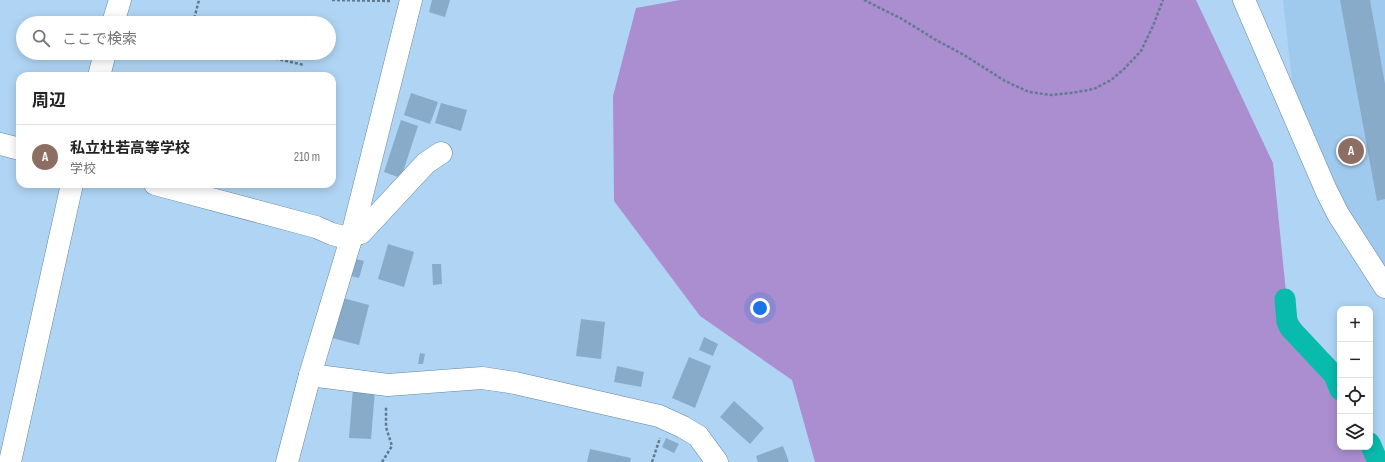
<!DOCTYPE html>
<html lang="ja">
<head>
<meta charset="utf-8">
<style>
	:root { --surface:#fff; --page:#f2f2f2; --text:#222; --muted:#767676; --line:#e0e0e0; --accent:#975e1b }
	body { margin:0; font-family:"Sofia Sans Condensed","Noto Sans JP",sans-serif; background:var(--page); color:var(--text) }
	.controls { position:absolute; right:12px; bottom:12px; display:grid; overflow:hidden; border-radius:8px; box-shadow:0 2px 10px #0003 }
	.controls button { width:36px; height:36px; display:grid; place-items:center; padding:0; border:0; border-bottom:1px solid var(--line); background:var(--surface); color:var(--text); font:20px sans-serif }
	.you { position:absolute; left:760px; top:308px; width:14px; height:14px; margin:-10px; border:3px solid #fff; border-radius:50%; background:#1a73e8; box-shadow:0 0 0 6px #1a73e833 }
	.badge { display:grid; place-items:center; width:26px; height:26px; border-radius:50%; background:var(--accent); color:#fff; font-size:13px; font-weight:700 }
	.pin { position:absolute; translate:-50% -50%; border:2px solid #fff; box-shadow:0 1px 4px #0006 }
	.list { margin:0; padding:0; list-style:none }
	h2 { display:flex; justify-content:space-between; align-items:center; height:52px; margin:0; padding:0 16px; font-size:17px }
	h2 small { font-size:13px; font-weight:400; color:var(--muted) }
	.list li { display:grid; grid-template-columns:26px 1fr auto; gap:12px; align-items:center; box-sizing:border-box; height:64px; padding:0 16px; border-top:1px solid var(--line) }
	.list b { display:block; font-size:15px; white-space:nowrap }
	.list p { margin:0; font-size:13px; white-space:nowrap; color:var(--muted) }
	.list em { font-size:13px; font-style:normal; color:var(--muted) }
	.icon { flex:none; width:22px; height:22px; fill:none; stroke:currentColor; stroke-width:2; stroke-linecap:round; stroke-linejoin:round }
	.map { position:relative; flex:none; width:1385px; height:462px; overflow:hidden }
	.search { position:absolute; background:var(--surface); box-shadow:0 2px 10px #0003; left:16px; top:16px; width:320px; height:44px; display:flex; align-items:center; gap:10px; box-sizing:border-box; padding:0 14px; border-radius:22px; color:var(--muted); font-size:15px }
	.panel { position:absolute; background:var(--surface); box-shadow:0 2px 10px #0003; left:16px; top:72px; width:320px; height:116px; border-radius:12px }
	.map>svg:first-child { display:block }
	.built { fill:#9fcaee }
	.green { fill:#ab8ecf }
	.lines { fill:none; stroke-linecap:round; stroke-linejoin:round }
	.canal { stroke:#08bbac; stroke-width:21 }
	.building { fill:#88abc9 }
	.minor-casing { stroke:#6384a1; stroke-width:23 }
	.path { stroke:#617a90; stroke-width:2.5; stroke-dasharray:3 2; stroke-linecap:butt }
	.minor { stroke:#fff; stroke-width:22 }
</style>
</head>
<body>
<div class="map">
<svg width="1385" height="462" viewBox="0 0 1385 462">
	<rect width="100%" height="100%" fill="#b0d5f4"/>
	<path class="built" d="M1283,0H1385V269L1342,203L1294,98Z"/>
	<path class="green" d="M680,0H1196L1273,163L1287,302L1340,386V447H1370V433L1385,455V462H815L792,380L700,316L614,201L613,96L636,8Z"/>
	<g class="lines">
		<g class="canal">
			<path d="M1285,299L1287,322L1290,328L1334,375L1340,390"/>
			<path d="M1370,443L1378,462"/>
		</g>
	</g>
	<g class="building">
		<path d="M432,0H450L445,17L429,12Z"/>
		<path d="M1340,0H1370L1385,84V199L1377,201Z"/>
		<path d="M411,93L438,102L430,124L404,115Z"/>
		<path d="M441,103L467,110L461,131L435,123Z"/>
		<path d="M401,120L418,126L401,178L384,172Z"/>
		<path d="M388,244L414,252L404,287L378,279Z"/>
		<path d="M352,258L364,261L359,278L347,275Z"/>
		<path d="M432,264H441L442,284L433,285Z"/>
		<path d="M343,298L369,305L359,345L332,338Z"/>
		<path d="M581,319L605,322L601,359L576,356Z"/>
		<path d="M704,337L718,344L713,356L699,350Z"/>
		<path d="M420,353L425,354L423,364H418Z"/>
		<path d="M689,357L711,366L695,408L672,398Z"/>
		<path d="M617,366L644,372L641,387L614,382Z"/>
		<path d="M353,388L375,390L371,439L349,438Z"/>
		<path d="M734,401L764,428L750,444L720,417Z"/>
		<path d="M666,438L679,444L674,453L662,447Z"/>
		<path d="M783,446L789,462H758L756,456Z"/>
		<path d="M590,449L631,458L630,462H587Z"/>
	</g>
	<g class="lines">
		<g class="minor-casing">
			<g id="minor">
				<path d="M1244,0L1326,190L1338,214L1385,287"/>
				<path d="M113,23L120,0"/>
				<path d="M99,76L105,53"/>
				<path d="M0,144L20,149"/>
				<path d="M155,184L316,227L332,234L351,239"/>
				<path d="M352,234L361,233L426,163L441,153"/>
				<path d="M310,375L388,385L482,378L515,383L659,416L683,427L698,436L717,462"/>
				<path d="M10,462L72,184"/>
				<path d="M287,462L310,375L351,239L411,0"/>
			</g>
		</g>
		<g class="path">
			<path d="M332,0L390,1"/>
			<path d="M864,0L902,19L936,40L964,55L1005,81L1029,92L1051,95L1071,93L1094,89L1111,80L1124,69L1141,51L1153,26L1163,0"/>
			<path d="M136,18L156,23"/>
			<path d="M193,23L199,0"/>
			<path d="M251,53L304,65"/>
			<path d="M382,462L392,446L386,427V406"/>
			<path d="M652,462L660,438"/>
		</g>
		<use href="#minor" class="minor"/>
	</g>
</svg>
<div class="controls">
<button>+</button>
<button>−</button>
<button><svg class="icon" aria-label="locate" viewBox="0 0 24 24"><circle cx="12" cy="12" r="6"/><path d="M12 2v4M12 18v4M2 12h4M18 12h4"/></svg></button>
<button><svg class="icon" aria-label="layers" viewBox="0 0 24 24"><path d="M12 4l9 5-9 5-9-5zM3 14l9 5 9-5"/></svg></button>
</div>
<div class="you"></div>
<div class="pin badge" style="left:1351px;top:151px;background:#8d6e63">A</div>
<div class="search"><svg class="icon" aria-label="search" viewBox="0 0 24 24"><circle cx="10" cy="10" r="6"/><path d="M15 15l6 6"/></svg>ここで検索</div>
<section class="panel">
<h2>周辺<small></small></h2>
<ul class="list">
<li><span class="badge" style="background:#8d6e63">A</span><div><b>私立杜若高等学校</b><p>学校</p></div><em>210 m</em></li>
</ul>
</section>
</div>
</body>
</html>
